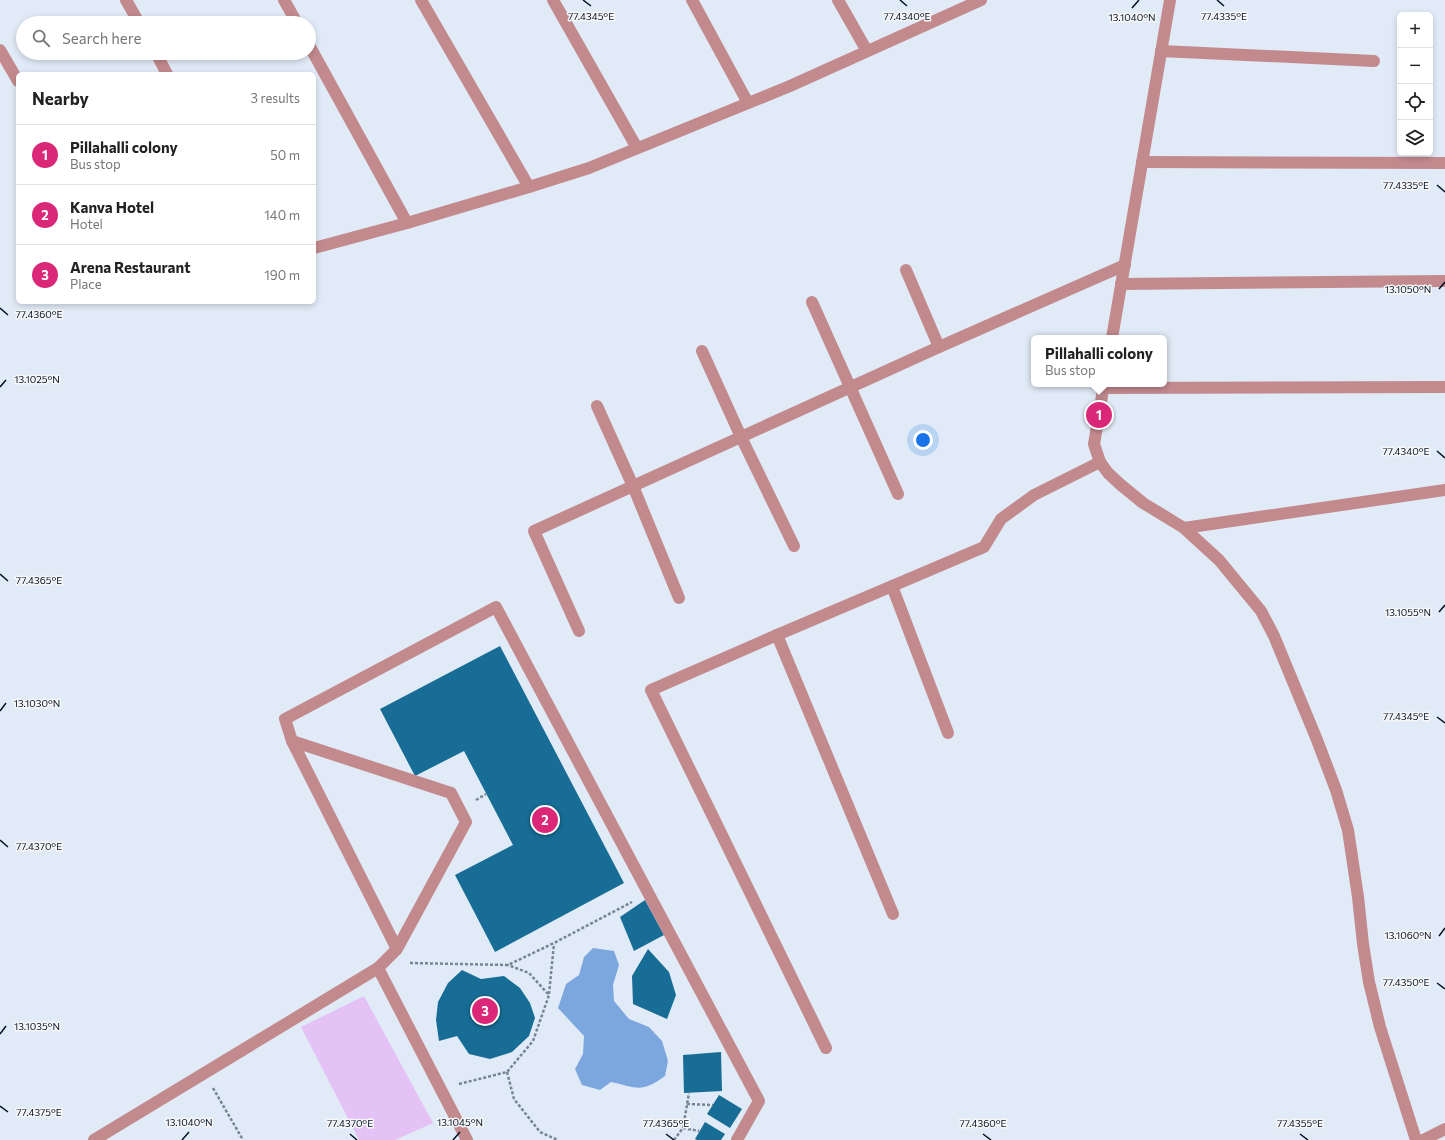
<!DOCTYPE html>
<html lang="en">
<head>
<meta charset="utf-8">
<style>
	:root { --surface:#fff; --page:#f6f6f6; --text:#222; --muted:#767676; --line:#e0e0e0; --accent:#db2777 }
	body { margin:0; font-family:Commissioner,sans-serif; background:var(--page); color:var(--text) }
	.controls { position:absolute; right:12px; top:12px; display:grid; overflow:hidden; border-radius:6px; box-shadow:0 2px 6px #0003 }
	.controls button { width:36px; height:36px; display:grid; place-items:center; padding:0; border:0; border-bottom:1px solid var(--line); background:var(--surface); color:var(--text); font:20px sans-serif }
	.you { position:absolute; left:923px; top:440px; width:14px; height:14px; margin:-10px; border:3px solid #fff; border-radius:50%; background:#1a73e8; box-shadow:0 0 0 6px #1a73e833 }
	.badge { display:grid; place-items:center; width:26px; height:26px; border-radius:50%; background:var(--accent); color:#fff; font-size:13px; font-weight:700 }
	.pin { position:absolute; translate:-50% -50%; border:2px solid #fff; box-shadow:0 1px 4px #0006 }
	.popup { position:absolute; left:1031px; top:335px; width:136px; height:52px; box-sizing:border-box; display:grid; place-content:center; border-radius:6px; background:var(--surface); filter:drop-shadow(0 1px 3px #0005); font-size:13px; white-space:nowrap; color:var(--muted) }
	.popup b { font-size:15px; color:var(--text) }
	.popup::after { content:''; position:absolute; left:50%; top:100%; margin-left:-8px; border:8px solid transparent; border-top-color:var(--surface) }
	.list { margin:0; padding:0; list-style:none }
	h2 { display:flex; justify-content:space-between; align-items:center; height:52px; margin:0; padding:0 16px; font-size:17px }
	h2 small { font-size:13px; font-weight:400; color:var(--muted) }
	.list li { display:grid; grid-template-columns:26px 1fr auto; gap:12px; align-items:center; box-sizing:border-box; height:60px; padding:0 16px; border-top:1px solid var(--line) }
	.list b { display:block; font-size:15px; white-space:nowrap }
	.list p { margin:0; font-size:13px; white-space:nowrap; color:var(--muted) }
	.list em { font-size:13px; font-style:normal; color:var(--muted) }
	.icon { flex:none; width:22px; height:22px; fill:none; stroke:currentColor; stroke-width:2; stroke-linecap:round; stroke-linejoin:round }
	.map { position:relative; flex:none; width:1445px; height:1140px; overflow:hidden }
	.search { position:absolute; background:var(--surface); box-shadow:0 2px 6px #0003; left:16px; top:16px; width:300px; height:44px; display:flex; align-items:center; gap:10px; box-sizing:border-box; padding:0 14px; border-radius:22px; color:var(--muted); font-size:15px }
	.panel { position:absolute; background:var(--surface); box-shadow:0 2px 6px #0003; left:16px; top:72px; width:300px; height:232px; border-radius:6px }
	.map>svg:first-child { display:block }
	.green { fill:#e5c2f5 }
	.water { fill:#7ca7de }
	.building { fill:#176d95 }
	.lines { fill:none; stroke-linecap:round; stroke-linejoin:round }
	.path { stroke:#778494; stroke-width:2.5; stroke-dasharray:3 2; stroke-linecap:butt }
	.minor { stroke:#c38a8e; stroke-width:12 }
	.ticks { fill:none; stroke:#021126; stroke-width:1.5 }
	.ticks-label { font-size:10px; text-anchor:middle; fill:#021126; stroke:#f7f7f7; stroke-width:3; stroke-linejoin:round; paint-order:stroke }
</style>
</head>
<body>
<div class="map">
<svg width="1445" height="1140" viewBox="0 0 1445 1140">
	<rect width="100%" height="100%" fill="#e1ebf7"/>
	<path class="green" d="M364,996L433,1123L395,1140H359L301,1027Z"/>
	<path class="water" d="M593,948L614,951L619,965L613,985L614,1001L629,1019L649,1027L662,1041L668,1061L665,1076C642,1093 637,1088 611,1082L600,1090L582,1085L575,1069L583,1054L584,1036L558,1008L566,984L579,975L584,957Z"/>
	<g class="building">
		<path d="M500,646L624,883L495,952L455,875L513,845L464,751L415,776L380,709Z"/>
		<path d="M645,900L664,935L634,951L620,917Z"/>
		<path d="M648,949L669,972L676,995L667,1019L633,1004L632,976Z"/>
		<path d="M462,970L481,979L504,976L520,988L530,1003L535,1018L529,1036L512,1052L490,1059L469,1054L457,1036L439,1041L436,1020L438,1002L448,983Z"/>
		<path d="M721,1052L722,1091L684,1093L683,1055Z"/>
		<path d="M719,1095L742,1109L730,1128L707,1114Z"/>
		<path d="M705,1122L725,1134L721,1140H697L695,1139Z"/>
	</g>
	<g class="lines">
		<g class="path">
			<path d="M476,800L486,794"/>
			<path d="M410,963L508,965L554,943L632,902"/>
			<path d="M549,994L554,944"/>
			<path d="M507,1072L514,1099L540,1132L558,1140"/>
			<path d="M459,1084L507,1072L533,1041L549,995L529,973L508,965"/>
			<path d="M213,1088L243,1140"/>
			<path d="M687,1104L713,1105"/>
			<path d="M683,1128L699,1131"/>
			<path d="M674,1140L683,1128L689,1093"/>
		</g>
		<g class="minor">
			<path d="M126,0L139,23"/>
			<path d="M284,0L297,23"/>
			<path d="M421,0L529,187"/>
			<path d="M553,0L637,148"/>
			<path d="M692,0L748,103"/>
			<path d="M838,0L867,51"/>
			<path d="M309,45L407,223"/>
			<path d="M0,50L18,81"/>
			<path d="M1161,51L1374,61"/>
			<path d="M156,53L167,74"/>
			<path d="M1142,162L1445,163"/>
			<path d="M314,248L407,223L529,187L589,168L790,86L981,0"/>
			<path d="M906,270L939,347"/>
			<path d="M1121,284L1445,281"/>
			<path d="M812,302L898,494"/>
			<path d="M1112,338L1170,0"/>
			<path d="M702,351L741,437L794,546"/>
			<path d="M1104,384L1094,444L1100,462L1108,473L1121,485L1143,503L1184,528L1219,560L1261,611L1274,636L1317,740L1336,790L1348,830L1358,897L1363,944L1369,982L1380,1027L1416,1140"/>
			<path d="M1103,388L1445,387"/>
			<path d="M597,406L633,486L679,598"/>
			<path d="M1184,528L1445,490"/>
			<path d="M892,586L948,733"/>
			<path d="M579,631L534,531L939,347L1125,265"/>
			<path d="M777,635L893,914"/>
			<path d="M292,741L285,719L496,607L759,1101L737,1140"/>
			<path d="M378,968L467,1140"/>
			<path d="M826,1048L651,690L777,635L984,547L1001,519L1034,495L1100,462"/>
			<path d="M94,1140L378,968L397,949L466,822L451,793L292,741L397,949"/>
			<path d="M1423,1140L1445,1129"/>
		</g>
	</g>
	<path class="ticks" d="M583,0L591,6M900,0L907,6M1217,0L1224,6M1132,8L1139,0M1437,185L1445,192M1439,289L1445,282M0,308L8,315M0,387L6,380M1437,451L1445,458M0,574L8,581M1439,612L1445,605M0,711L6,703M1437,717L1445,723M0,840L8,847M1439,936L1445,928M1437,983L1445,989M0,1034L6,1026M0,1106L8,1112M350,1134L357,1140M666,1134L674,1140M983,1134L991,1140M1300,1134L1308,1140M182,1140L189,1132M453,1140L460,1132"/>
	<g class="ticks-label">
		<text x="591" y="20">77.4345°E</text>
		<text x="907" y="20">77.4340°E</text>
		<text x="1224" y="20">77.4335°E</text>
		<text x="1132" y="21">13.1040°N</text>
		<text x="1406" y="189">77.4335°E</text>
		<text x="1408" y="293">13.1050°N</text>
		<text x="39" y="318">77.4360°E</text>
		<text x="37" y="383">13.1025°N</text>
		<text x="1406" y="455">77.4340°E</text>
		<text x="39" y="584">77.4365°E</text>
		<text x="1408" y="616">13.1055°N</text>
		<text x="37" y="707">13.1030°N</text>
		<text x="1406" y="720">77.4345°E</text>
		<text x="39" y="850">77.4370°E</text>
		<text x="1408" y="939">13.1060°N</text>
		<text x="1406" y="986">77.4350°E</text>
		<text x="37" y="1030">13.1035°N</text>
		<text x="39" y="1116">77.4375°E</text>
		<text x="189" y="1126">13.1040°N</text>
		<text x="460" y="1126">13.1045°N</text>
		<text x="350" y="1127">77.4370°E</text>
		<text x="666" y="1127">77.4365°E</text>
		<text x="983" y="1127">77.4360°E</text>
		<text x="1300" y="1127">77.4355°E</text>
	</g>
</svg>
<div class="controls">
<button>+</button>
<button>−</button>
<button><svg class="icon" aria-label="locate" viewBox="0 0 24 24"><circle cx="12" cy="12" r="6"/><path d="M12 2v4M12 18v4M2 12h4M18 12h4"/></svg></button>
<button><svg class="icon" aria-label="layers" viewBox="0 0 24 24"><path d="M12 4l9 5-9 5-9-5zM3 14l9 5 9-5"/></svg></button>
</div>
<div class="you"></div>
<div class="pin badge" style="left:1099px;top:415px">1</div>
<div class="popup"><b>Pillahalli colony</b>Bus stop</div>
<div class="pin badge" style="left:545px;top:820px">2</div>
<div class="pin badge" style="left:485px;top:1011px">3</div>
<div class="search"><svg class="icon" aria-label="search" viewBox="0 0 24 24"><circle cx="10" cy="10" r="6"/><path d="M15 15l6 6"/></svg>Search here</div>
<section class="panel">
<h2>Nearby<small>3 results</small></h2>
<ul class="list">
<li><span class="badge">1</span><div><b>Pillahalli colony</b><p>Bus stop</p></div><em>50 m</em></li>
<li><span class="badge">2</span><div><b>Kanva Hotel</b><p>Hotel</p></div><em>140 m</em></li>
<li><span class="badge">3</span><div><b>Arena Restaurant</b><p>Place</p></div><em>190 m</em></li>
</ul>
</section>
</div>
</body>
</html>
